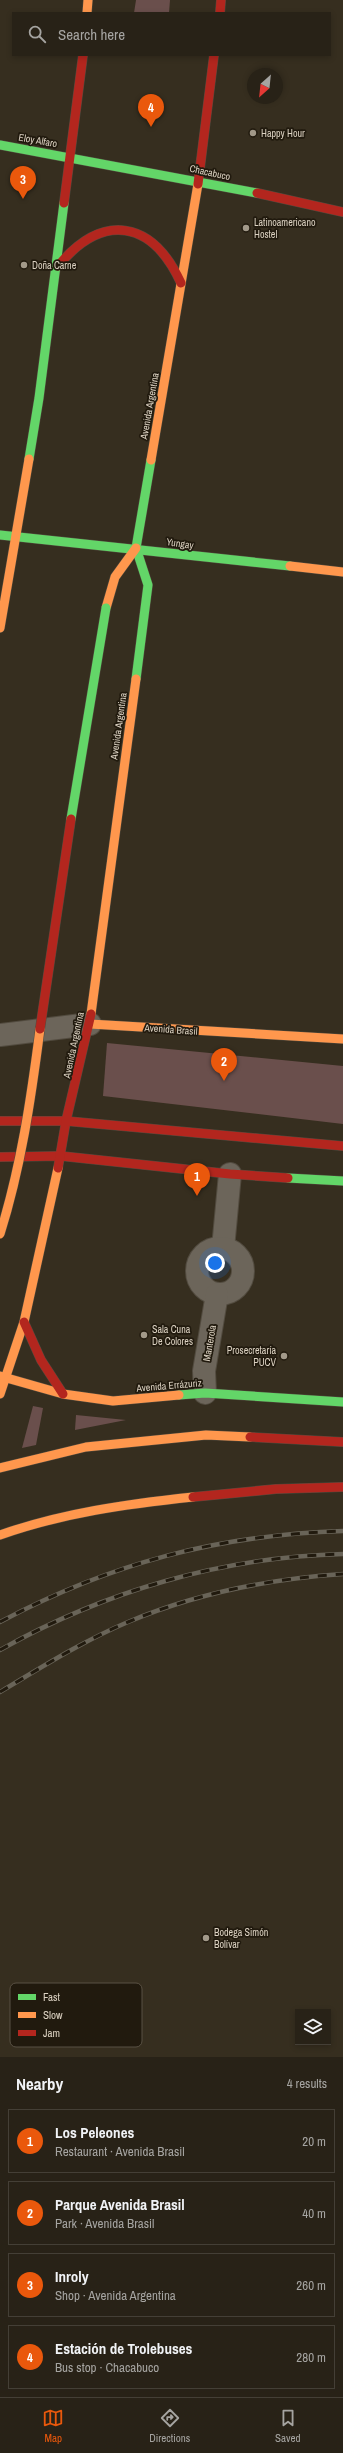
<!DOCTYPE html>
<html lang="en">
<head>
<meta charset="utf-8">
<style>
	:root { --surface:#282217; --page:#342f24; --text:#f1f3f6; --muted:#a5a4a1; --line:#443f36; --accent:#ea580c }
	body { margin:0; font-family:"Archivo Narrow",sans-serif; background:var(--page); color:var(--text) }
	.controls { position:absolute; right:12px; bottom:12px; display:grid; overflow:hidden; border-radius:0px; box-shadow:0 2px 6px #0003 }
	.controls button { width:36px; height:36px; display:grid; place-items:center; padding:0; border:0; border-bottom:1px solid var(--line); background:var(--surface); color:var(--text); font:20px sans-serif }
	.compass { position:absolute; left:247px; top:68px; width:36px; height:36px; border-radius:50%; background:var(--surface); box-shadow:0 2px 6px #0003; rotate:207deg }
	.you { position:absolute; left:215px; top:1263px; width:14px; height:14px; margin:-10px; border:3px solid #fff; border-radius:50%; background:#1a73e8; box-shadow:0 0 0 6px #1a73e833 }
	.badge { display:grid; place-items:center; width:26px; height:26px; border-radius:50%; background:var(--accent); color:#fff; font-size:13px; font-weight:700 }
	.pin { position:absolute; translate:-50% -33px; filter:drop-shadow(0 1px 2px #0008) }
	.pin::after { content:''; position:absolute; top:21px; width:14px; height:12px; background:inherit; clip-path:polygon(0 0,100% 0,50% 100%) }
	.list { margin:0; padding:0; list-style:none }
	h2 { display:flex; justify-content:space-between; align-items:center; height:52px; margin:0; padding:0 16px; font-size:17px }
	h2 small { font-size:13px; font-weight:400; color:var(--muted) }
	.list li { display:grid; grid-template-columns:26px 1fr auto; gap:12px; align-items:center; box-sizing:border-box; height:64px; margin:0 8px 8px; padding:0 8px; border:1px solid var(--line); border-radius:0px }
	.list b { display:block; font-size:15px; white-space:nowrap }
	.list p { margin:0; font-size:13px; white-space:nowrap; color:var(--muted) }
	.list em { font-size:13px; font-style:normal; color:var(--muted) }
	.icon { flex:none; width:22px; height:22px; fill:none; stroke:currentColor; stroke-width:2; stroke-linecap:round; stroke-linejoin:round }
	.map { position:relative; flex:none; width:343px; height:2057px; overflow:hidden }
	.search { position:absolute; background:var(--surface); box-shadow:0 2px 6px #0003; left:12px; right:12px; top:12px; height:44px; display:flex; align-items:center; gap:10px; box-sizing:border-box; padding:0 14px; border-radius:0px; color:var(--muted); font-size:15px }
	.sheet { height:340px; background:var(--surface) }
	nav { display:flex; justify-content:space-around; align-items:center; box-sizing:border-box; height:56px; border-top:1px solid var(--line); background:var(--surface); font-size:11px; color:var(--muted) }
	nav a { display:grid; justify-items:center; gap:2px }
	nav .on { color:var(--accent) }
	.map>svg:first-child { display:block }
	.green { fill:#6a4f4c }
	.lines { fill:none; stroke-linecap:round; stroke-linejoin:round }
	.street-casing { stroke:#524b3f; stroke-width:24 }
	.fast-casing { stroke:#524b3f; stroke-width:10 }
	.slow-casing { stroke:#524b3f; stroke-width:10 }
	.jam-casing { stroke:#524b3f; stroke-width:10 }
	.street { stroke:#6c655a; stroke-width:22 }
	.fast { stroke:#63d668; stroke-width:9 }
	.slow { stroke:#ff974d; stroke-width:9 }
	.jam { stroke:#b3261e; stroke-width:9 }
	.rail-casing { stroke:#696458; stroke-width:4.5 }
	.rail { stroke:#211a0e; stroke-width:3; stroke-dasharray:9; stroke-linecap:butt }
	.fast-bridge-casing { stroke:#524b3f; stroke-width:10; stroke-linecap:butt }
	.slow-bridge-casing { stroke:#524b3f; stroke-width:10; stroke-linecap:butt }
	.jam-bridge-casing { stroke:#524b3f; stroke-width:10; stroke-linecap:butt }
	.fast-bridge { stroke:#63d668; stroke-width:9 }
	.slow-bridge { stroke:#ff974d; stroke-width:9 }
	.jam-bridge { stroke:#b3261e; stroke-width:9 }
	.poi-dot { fill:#a29989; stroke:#211a0e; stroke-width:1.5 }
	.labels { text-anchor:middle; stroke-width:3.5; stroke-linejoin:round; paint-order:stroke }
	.poi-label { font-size:10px; fill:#dcd2c2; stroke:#211a0e; text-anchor:start }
	.street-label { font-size:10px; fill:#dcd2c2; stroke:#211a0e }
	.key { fill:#211a0e; stroke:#595144; stroke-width:1 }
	.key-label { font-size:11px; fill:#dcd2c2 }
</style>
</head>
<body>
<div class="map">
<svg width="343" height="2057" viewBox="0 0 343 2057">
	<rect width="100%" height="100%" fill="#362e1f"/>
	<g class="green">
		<path d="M136,0H170L169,13H134Z"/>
		<path d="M107,1043L343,1066V1124L103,1096Z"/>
		<path d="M33,1406L43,1408L36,1445L22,1448Z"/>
		<path d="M76,1415L126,1420L75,1430Z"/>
	</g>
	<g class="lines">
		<g class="street-casing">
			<g id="street">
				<path d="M0,1035L90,1024"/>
				<path d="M223,1248L230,1174"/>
				<circle cx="220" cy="1271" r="23"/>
				<path d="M205,1393L204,1371L217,1294"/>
			</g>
		</g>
		<g class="fast-casing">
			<g id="fast">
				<path d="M0,145L257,193"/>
				<path d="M29,459L39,398L64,203"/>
				<path d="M0,535L290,566"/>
				<path d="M136,679L148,585L136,548L151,460"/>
				<path d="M288,1178L343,1181"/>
				<path d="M179,1395L205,1393L343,1402"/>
			</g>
		</g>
		<g class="slow-casing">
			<g id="slow">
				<path d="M87,13L88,0"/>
				<path d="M151,460L198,184"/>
				<path d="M290,566L343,572"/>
				<path d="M106,608L115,577L136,548"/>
				<path d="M0,628L29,459"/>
				<path d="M91,1014L136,679"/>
				<path d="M90,1024L343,1039"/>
				<path d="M0,1376L63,1394L113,1401L179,1395"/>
				<path d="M0,1394L24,1322L58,1168"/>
				<path d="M0,1468L86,1447L206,1435L250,1437"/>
				<path d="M0,1535C62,1513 127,1504 193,1497"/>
			</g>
		</g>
		<g class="jam-casing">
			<g id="jam">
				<path d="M220,13L221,0"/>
				<path d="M198,184L214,55"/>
				<path d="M257,193L343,212"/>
				<path d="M64,203L83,55"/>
				<path d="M58,266C103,212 152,220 181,283"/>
				<path d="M0,1121H66L343,1146"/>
				<path d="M0,1157L61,1156L230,1174L288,1178"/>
				<path d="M58,1168L66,1121L91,1014"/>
				<path d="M24,1322L41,1360L63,1394"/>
				<path d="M250,1437L343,1442"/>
				<path d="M193,1497L276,1489L343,1487"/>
			</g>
		</g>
		<use href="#street" class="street"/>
		<use href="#fast" class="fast"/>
		<use href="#slow" class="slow"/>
		<use href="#jam" class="jam"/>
		<g class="rail-casing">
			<g id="rail">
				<path d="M0,1622C111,1563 218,1535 343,1531"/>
				<path d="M0,1650C105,1591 222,1557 343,1554"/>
				<path d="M0,1692C42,1667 83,1641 128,1622C197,1593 269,1579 343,1574"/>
			</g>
		</g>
		<use href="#rail" class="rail"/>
		<g class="fast-bridge-casing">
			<path id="fast-bridge" d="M71,819L106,608"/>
		</g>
		<g class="slow-bridge-casing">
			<path id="slow-bridge" d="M0,1234C21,1167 31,1099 40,1029"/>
		</g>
		<g class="jam-bridge-casing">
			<path id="jam-bridge" d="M40,1029L71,819"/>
		</g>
		<use href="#fast-bridge" class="fast-bridge"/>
		<use href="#slow-bridge" class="slow-bridge"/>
		<use href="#jam-bridge" class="jam-bridge"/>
	</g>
	<g class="poi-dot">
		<circle cx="253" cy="133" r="4"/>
		<circle cx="246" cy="228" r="4"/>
		<circle cx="24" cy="265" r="4"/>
		<circle cx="144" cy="1335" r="4"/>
		<circle cx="284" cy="1356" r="4"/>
		<circle cx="206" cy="1938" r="4"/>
	</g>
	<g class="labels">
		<g class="poi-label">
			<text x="261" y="137">Happy Hour</text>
			<text x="254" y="226">Latinoamericano<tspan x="254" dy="12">Hostel</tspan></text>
			<text x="32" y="269">Doña Carne</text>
			<text x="152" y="1333">Sala Cuna<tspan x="152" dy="12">De Colores</tspan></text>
			<text x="276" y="1354" text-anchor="end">Prosecretaría<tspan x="276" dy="12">PUCV</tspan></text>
			<text x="214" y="1936">Bodega Simón<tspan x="214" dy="12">Bolívar</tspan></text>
		</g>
		<g class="street-label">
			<text transform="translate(38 140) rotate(10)" y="4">Eloy Alfaro</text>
			<text transform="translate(210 172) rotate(12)" y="4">Chacabuco</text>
			<text transform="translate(149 406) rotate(-80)" y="4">Avenida Argentina</text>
			<text transform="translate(180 543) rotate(8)" y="4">Yungay</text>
			<text transform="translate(118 726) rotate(-82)" y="4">Avenida Argentina</text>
			<text transform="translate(171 1029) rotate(4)" y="4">Avenida Brasil</text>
			<text transform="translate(73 1045) rotate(-78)" y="4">Avenida Argentina</text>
			<text transform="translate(209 1343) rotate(-80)" y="4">Manterola</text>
			<text transform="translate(169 1385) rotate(-5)" y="4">Avenida Errázuriz</text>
		</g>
	</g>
	<rect x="10" y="1983" width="132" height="64" rx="6" class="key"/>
	<rect x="18" y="1994" width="18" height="6" fill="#63d668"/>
	<rect x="18" y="2012" width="18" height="6" fill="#ff974d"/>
	<rect x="18" y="2030" width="18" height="6" fill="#b3261e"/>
	<g class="key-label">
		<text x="43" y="2001">Fast</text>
		<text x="43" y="2019">Slow</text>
		<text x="43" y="2037">Jam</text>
	</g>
</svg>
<div class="controls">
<button><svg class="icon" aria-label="layers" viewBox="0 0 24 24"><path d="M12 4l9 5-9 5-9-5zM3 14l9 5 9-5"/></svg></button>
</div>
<svg class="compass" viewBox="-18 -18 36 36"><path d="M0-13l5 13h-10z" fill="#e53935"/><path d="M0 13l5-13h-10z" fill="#a5a4a1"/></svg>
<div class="you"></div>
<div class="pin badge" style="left:197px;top:1196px">1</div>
<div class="pin badge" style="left:224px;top:1081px">2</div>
<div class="pin badge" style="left:23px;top:199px">3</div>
<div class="pin badge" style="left:151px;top:127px">4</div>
<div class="search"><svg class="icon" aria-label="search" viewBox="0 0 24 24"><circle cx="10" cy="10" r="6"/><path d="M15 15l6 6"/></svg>Search here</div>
</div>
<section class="sheet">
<h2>Nearby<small>4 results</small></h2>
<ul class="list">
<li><span class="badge">1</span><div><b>Los Peleones</b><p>Restaurant · Avenida Brasil</p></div><em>20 m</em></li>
<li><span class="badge">2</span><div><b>Parque Avenida Brasil</b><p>Park · Avenida Brasil</p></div><em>40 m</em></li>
<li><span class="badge">3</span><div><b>Inroly</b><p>Shop · Avenida Argentina</p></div><em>260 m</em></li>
<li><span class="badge">4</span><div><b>Estación de Trolebuses</b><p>Bus stop · Chacabuco</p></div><em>280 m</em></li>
</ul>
</section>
<nav>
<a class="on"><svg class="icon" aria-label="map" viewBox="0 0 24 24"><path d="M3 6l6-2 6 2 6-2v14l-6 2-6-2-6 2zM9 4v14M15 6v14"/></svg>Map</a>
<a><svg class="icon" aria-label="directions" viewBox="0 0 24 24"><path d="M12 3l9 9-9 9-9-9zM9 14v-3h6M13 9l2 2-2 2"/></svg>Directions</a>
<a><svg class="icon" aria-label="saved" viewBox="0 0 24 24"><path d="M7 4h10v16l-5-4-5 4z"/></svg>Saved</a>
</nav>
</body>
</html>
